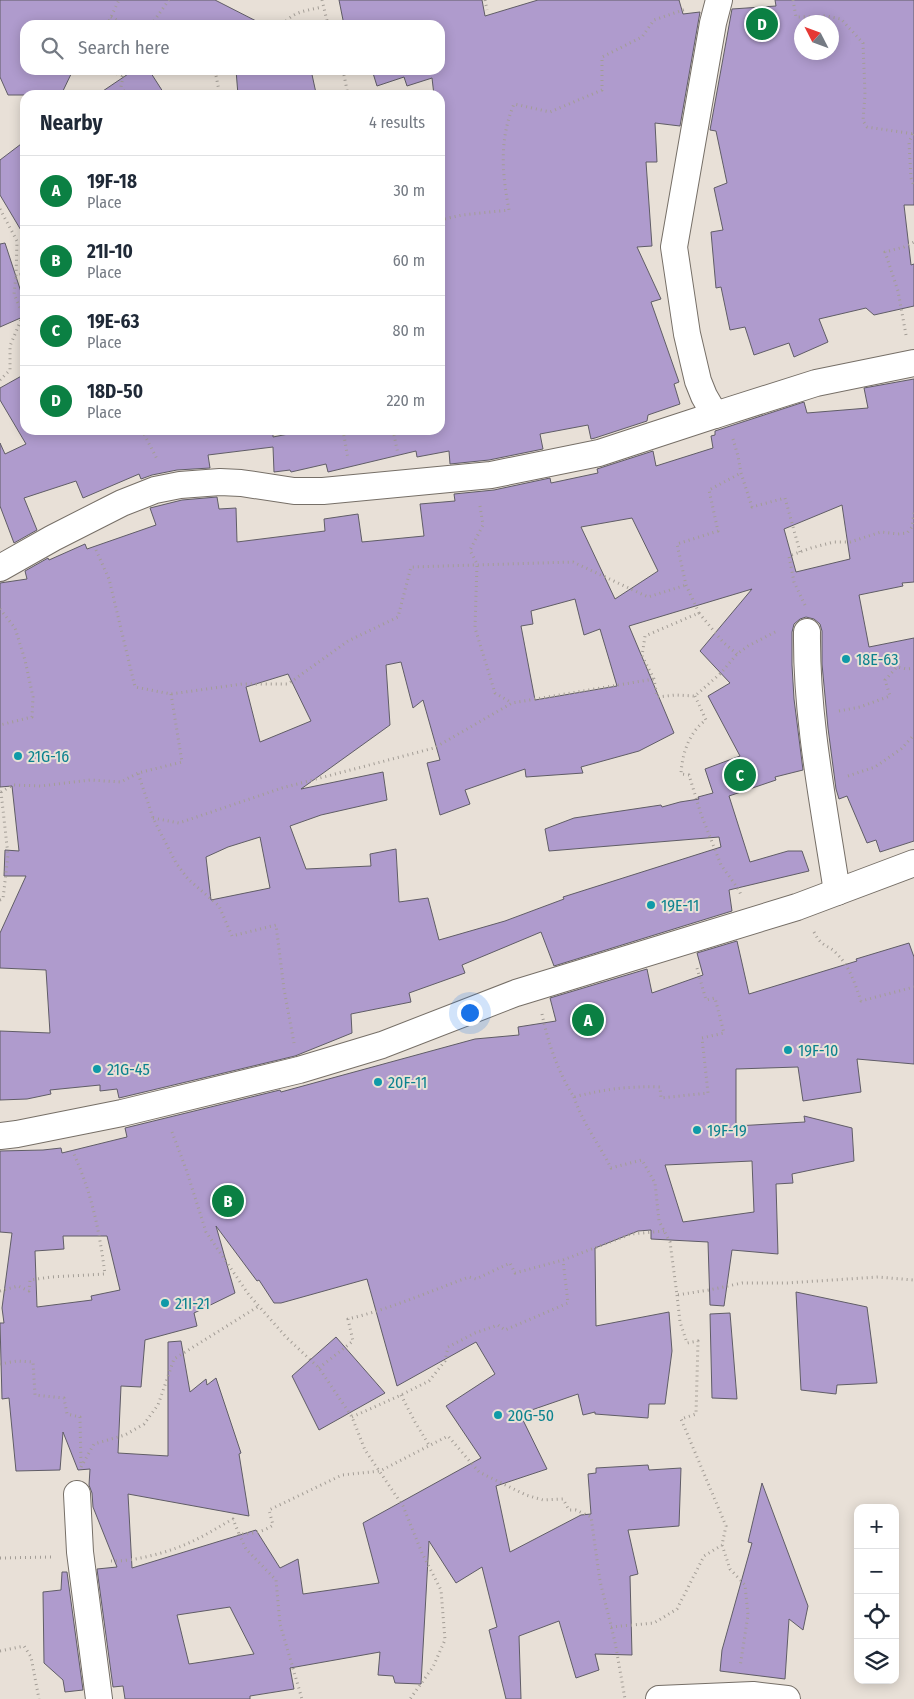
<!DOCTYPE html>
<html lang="en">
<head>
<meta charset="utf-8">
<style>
	:root { --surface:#fff; --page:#f6f6f7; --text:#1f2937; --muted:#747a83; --line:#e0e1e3; --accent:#0b8043 }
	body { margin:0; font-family:"Fira Sans Condensed",sans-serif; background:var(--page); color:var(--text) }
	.controls { position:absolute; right:15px; bottom:15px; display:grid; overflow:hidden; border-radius:10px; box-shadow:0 2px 12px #0003 }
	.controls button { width:45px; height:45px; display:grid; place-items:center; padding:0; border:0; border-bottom:1px solid var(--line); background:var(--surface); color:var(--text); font:25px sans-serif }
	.compass { position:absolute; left:794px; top:15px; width:45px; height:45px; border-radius:50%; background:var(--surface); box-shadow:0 2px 12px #0003; rotate:312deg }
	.you { position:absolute; left:469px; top:1012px; width:18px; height:18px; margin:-12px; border:4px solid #fff; border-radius:50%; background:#1a73e8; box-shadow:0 0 0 8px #1a73e833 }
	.badge { display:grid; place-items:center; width:32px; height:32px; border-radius:50%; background:var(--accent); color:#fff; font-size:16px; font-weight:700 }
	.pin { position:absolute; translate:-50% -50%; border:2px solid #fff; box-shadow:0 1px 5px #0006 }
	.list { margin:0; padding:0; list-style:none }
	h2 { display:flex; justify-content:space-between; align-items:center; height:65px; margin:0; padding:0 20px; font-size:21px }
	h2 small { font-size:16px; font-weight:400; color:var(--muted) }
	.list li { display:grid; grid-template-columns:32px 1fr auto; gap:15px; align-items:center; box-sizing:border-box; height:70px; padding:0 20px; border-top:1px solid var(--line) }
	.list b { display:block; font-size:19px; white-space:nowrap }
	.list p { margin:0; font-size:16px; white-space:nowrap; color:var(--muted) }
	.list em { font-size:16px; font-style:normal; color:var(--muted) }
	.icon { flex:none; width:28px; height:28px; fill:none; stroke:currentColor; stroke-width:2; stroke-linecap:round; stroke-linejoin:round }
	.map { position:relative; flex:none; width:914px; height:1699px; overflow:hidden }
	.search { position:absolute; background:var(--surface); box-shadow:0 2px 12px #0003; left:20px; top:20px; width:425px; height:55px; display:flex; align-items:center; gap:12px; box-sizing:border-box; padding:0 18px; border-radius:15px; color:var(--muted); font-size:19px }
	.panel { position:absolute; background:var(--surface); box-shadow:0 2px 12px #0003; left:20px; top:90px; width:425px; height:345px; border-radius:15px }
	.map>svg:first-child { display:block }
	.building { fill:#af9bcd; stroke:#605d66; fill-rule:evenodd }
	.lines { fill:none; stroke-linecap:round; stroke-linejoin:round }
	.street-casing { stroke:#766f67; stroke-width:28 }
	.path { stroke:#a39d96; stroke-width:3; stroke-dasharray:1 4; stroke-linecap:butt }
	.street { stroke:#fff; stroke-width:26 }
	.culture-dot { fill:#0f9aa8; stroke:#e8e0d7; stroke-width:2 }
	.labels { text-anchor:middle; stroke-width:4; stroke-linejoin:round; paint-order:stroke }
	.culture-label { font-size:16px; fill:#0d838f; stroke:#e8e0d7; text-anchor:start }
</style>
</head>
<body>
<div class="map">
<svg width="914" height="1699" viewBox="0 0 914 1699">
	<rect width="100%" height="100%" fill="#e8e0d7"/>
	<g class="building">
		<path d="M0,0H215L264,25H25V70H73L61,95H8L0,77Z"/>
		<path d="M339,0H482L485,16L538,0H679L683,14L700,12L680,126L655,123L657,162H646L652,246L637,247L661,299L651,302L679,382L674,384L680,404L648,415L647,421L595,438L591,439L588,425L540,434L543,449L489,460L450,464L449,451L417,457L416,451L328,472L326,464L291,472L290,470L274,472L273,447L208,455L210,468L177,470L152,475L141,479L139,474L83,498L76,481L24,498L37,530L14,543L0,506V443L5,454L26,444L0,400V388L25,374V430H273V437L309,430H440V95H434L432,78L407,86L404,77L377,86L372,70H440V25H344Z"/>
		<path d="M775,0H914V205H904L911,265L914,264V306L874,315L866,308L819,319L828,342L794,357L789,343L754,355L745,327L730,330L721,287L716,288L711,232L723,230L714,188L727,183L716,131L710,130L732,9L776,6ZM802,22H832V52H802Z"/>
		<path d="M134,70H149L165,95H97Z"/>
		<path d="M236,70H311L316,93L293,95H238Z"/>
		<path d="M25,141V237L0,195V160Z"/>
		<path d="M5,243L25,304V316L0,327V244Z"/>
		<path d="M914,379V582L902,583L903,586L859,595L869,647L914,638V841L880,852L876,840L867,843L847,796L839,799L836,789L828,728L822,664V631L820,624L814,619L806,617L800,619L794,624L792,632V665L794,699L803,770L775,777L776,780L729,796L750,862L788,851H802L809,871L729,890L732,911L554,966L541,932L462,965L465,973L409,993L411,1002L351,1014L352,1033L295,1056L119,1098L117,1089L100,1091V1085L50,1090L51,1094L27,1099L0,1100V1031L50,1033L46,970L0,968V933L26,876H4L5,850L19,851L12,786L0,787V583L27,579L25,571L48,558L49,560L85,544L87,549L156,525L150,508L182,500L217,497L219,509L236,508L237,542L325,531L324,519L358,514L362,542L424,536L420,504L455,501L454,494L494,490L550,478L551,483L598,473L597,469L653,451L656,466L713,448L711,436L715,435V431L804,402L807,413L868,408L864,388ZM842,505L850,559L796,572L784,529ZM632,518L658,571L615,599L581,527ZM752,589L700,651L730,683L708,696L740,756L705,769L713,793L698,797L699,799L680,802L662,807L661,805L574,818L545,829L549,851L719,837L721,847L563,897L564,899L505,921L439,940L428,898L399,902L396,849L370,854L371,866L306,869L290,826L321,815L387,800L383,772L301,789L390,725L386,665L401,662L413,708L423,700L440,760L427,763L440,815L470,804L465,790L525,769L526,777L583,773L581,767L639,751L674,733L629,626ZM575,599L584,635L600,629L617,686L535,700L521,626L533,624L531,611ZM288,674L311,721L260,742L246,687ZM260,837L270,888L211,900L206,857L228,847Z"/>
		<path d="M737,941L749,994L857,961L856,959L909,943L914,957V1064L857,1059L861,1092L803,1101L798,1067L736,1069V1126L805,1122L804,1116L852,1128L854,1161L792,1174L793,1183L776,1184L778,1254L732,1250L724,1306L710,1305L708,1242L651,1239V1230L638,1231L595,1248L596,1326L669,1312L672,1351L665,1404H649L648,1418L595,1414V1412L583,1415L578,1394L520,1414L547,1469L496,1486L510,1552L581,1515L591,1514L588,1474L596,1473V1468L648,1465L649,1470L681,1468L679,1526L628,1530L638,1574L630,1576L632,1655L595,1654L599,1670L576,1678L559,1621L519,1636L521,1699H506L489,1630L497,1627L482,1567L456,1583L429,1541L421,1684L395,1683L393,1676L378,1675L380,1652L290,1668L294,1689L250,1696V1699H125L123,1686L113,1687L97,1569L117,1567L93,1507L92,1493L89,1485L90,1469L78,1470L63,1432L60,1470L16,1471L9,1398L2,1399L0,1323H4L2,1308L12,1233L0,1232V1151L43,1150L61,1148L62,1153L127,1137L125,1128L280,1090L281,1092L475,1039L519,1035L518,1027L556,1021L550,998L647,969L652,993L703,975L697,953ZM752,1161L754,1212L683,1222L665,1165ZM216,1226L257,1281L259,1280L274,1303H281L367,1279L397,1386L476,1342L495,1374L446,1406L481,1458L363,1523L379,1583L303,1594L298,1559L280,1568L256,1530L132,1568L128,1494L249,1516L239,1454L241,1453L216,1378L207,1385L206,1379L190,1392L181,1341L168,1342V1456L118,1453L121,1386L141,1387L145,1340L197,1326L194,1313L235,1293ZM63,1236H107L120,1290L91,1296L92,1300L37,1307L35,1251L64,1249ZM230,1607L254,1654L189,1664L177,1615Z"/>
		<path d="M796,1292L867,1307L877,1383L837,1385L836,1394L801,1390Z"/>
		<path d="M730,1313L737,1399L712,1398L710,1314Z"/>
		<path d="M336,1337L385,1393L319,1430L292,1376Z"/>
		<path d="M762,1483L808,1606L803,1630L789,1619L785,1679L720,1671L722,1650L752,1543L748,1542Z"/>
		<path d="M62,1572H67L83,1690L65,1692L63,1680L44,1663L43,1592L61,1590Z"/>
	</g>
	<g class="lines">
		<g class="street-casing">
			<g id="street">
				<path d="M715,415L816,383L914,363"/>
				<path d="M0,568L53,538L122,503L155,490L180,485L220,482L241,483L294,491H323L491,475L599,453L715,415L704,396L698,381L687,334L674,247L713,23L719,0"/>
				<path d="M807,632C806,719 824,806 837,892"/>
				<path d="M0,1136L17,1134L122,1113L299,1070L382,1045L516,993L797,907L914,863"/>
				<path d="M77,1494L80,1552L99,1699"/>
				<path d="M659,1699L753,1695L787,1699"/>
			</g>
		</g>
		<g class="path">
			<path d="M322,0L328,25"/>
			<path d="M485,0L487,10"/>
			<path d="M793,0L796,17L827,16L841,19L863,43L865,94L863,121L867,127L914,134"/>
			<path d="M111,17L127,25"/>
			<path d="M107,25L119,0"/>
			<path d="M151,25L169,0"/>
			<path d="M283,25C293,11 306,11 322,7"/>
			<path d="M107,70L123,76L127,70"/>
			<path d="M343,70L347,90"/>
			<path d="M215,71L220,95"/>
			<path d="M123,76L121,87L127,95"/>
			<path d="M913,134L909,142L911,178L914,186"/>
			<path d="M0,209L17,241L16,276L25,273"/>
			<path d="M440,220L462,215L509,210C502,173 499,140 514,104L550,112L602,90V57L642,37L654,20L686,9"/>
			<path d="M906,335L898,291L885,252L904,247L914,242"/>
			<path d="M0,380L10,370V346L23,315L14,294L16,276"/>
			<path d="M142,430L157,459"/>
			<path d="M343,430L348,459"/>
			<path d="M393,430L398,454"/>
			<path d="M733,439L738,456L741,473L752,507L785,498L800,552"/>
			<path d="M480,506L483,525L470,550L477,564L475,628L495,693L512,703"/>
			<path d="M96,550L109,579L135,687L171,694L242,684H288L348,641L398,617L411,567L573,562L648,597L686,585"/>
			<path d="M805,605L794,582L789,556L811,548L834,542H850L881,532L898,534L907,533L912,527L914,512"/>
			<path d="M0,609L15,628L25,660L33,697L32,717L0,725"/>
			<path d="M699,613L686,585L677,544L718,531L709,490L741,473"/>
			<path d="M737,654L723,642L699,613L645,636L642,656L654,679L657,697L676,695L695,696L721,673L737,654L748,646L777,631"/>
			<path d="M171,694L182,762L138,773L153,818L176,863L188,879L219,906L232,936L276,925L284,989L294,1043"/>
			<path d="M695,696L706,720C689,732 682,754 681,774L689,775L701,814L721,865L739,890L741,895"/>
			<path d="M839,711L860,707L890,696L885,680L897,667L907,669L914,668"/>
			<path d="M848,776L875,767L901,749L914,735"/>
			<path d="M1,792L13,785L41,786L90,780L121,782L138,773"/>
			<path d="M153,818L179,823L282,788L434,748L512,703L654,679"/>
			<path d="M0,900L3,899L8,855L1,792"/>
			<path d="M814,932C822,948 828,944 837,954C850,967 855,984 861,1001L914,987"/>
			<path d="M542,1014C548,1043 558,1072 574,1097C605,1089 628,1086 660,1087L661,1098L708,1093L702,1038L724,1033L715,998L706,1000L697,968"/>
			<path d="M574,1097C582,1122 599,1144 611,1168L642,1160L655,1183L659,1221L670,1242L677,1295L709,1290L742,1283H787L878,1277L914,1280"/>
			<path d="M172,1132L186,1169L206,1232L249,1295L286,1337L319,1368L352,1417L365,1450L403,1506L422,1553L441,1590L445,1640L433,1667L410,1699"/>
			<path d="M0,1291L18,1286L29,1291L30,1280L51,1277L105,1274C99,1229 92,1194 73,1152"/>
			<path d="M677,1295L680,1322L687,1343L698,1341L696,1414L681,1419L726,1526L722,1545L730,1569L745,1585L748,1615L740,1667"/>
			<path d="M0,1364L17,1361L33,1362L35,1395L64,1398L67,1414L80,1417L81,1467"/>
			<path d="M319,1368L353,1341L348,1319C390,1309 428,1292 469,1277L476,1279L510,1263L515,1273L563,1260L631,1234L664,1231"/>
			<path d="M401,1395L415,1422L429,1445"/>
			<path d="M352,1417L401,1395L429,1381L445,1361L448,1347L475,1333L498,1325L505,1330L568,1303L563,1260"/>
			<path d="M81,1467L94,1444L125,1435L144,1424L158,1405L174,1359L259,1306"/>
			<path d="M239,1534L246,1549L276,1580L280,1624L302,1699"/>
			<path d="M0,1558L52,1557"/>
			<path d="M111,1561C134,1562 174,1551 195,1540C208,1534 220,1526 233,1519L239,1534C252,1534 263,1532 273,1525L269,1510L342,1475L380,1471L448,1436L479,1472L526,1495L543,1500L563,1499L569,1510H576L591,1517L600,1581L615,1642L625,1699"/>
			<path d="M611,1627L654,1623L677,1609L704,1556L722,1545"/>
			<path d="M0,1651L24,1646L31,1657L39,1699"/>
		</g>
		<use href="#street" class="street"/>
	</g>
	<g class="culture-dot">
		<circle cx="846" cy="659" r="5"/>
		<circle cx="18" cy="756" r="5"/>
		<circle cx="651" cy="905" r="5"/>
		<circle cx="788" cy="1050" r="5"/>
		<circle cx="97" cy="1069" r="5"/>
		<circle cx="378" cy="1082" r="5"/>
		<circle cx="697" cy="1130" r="5"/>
		<circle cx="165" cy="1303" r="5"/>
		<circle cx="498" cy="1415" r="5"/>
	</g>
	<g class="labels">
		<g class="culture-label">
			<text x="856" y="665">18E-63</text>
			<text x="28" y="762">21G-16</text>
			<text x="661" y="911">19E-11</text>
			<text x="798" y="1056">19F-10</text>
			<text x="107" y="1075">21G-45</text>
			<text x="388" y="1088">20F-11</text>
			<text x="707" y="1136">19F-19</text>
			<text x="175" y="1309">21I-21</text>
			<text x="508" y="1421">20G-50</text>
		</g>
	</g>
</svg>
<div class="controls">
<button>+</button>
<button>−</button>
<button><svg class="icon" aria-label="locate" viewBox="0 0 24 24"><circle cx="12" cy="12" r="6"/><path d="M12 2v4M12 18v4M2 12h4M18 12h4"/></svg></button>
<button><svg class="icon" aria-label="layers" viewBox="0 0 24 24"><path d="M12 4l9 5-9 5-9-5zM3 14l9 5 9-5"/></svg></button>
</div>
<svg class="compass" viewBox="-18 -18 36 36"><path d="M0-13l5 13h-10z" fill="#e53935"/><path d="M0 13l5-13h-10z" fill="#747a83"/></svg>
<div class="you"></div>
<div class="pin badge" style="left:588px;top:1020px">A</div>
<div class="pin badge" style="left:228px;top:1201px">B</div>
<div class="pin badge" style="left:740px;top:775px">C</div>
<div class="pin badge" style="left:762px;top:24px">D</div>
<div class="search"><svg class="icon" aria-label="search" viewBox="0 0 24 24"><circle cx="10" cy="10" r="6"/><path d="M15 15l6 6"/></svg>Search here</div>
<section class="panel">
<h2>Nearby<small>4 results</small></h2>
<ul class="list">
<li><span class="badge">A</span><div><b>19F-18</b><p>Place</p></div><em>30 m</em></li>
<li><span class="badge">B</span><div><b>21I-10</b><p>Place</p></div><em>60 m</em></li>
<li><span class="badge">C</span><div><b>19E-63</b><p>Place</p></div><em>80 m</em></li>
<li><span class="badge">D</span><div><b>18D-50</b><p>Place</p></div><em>220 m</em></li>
</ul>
</section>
</div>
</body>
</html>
